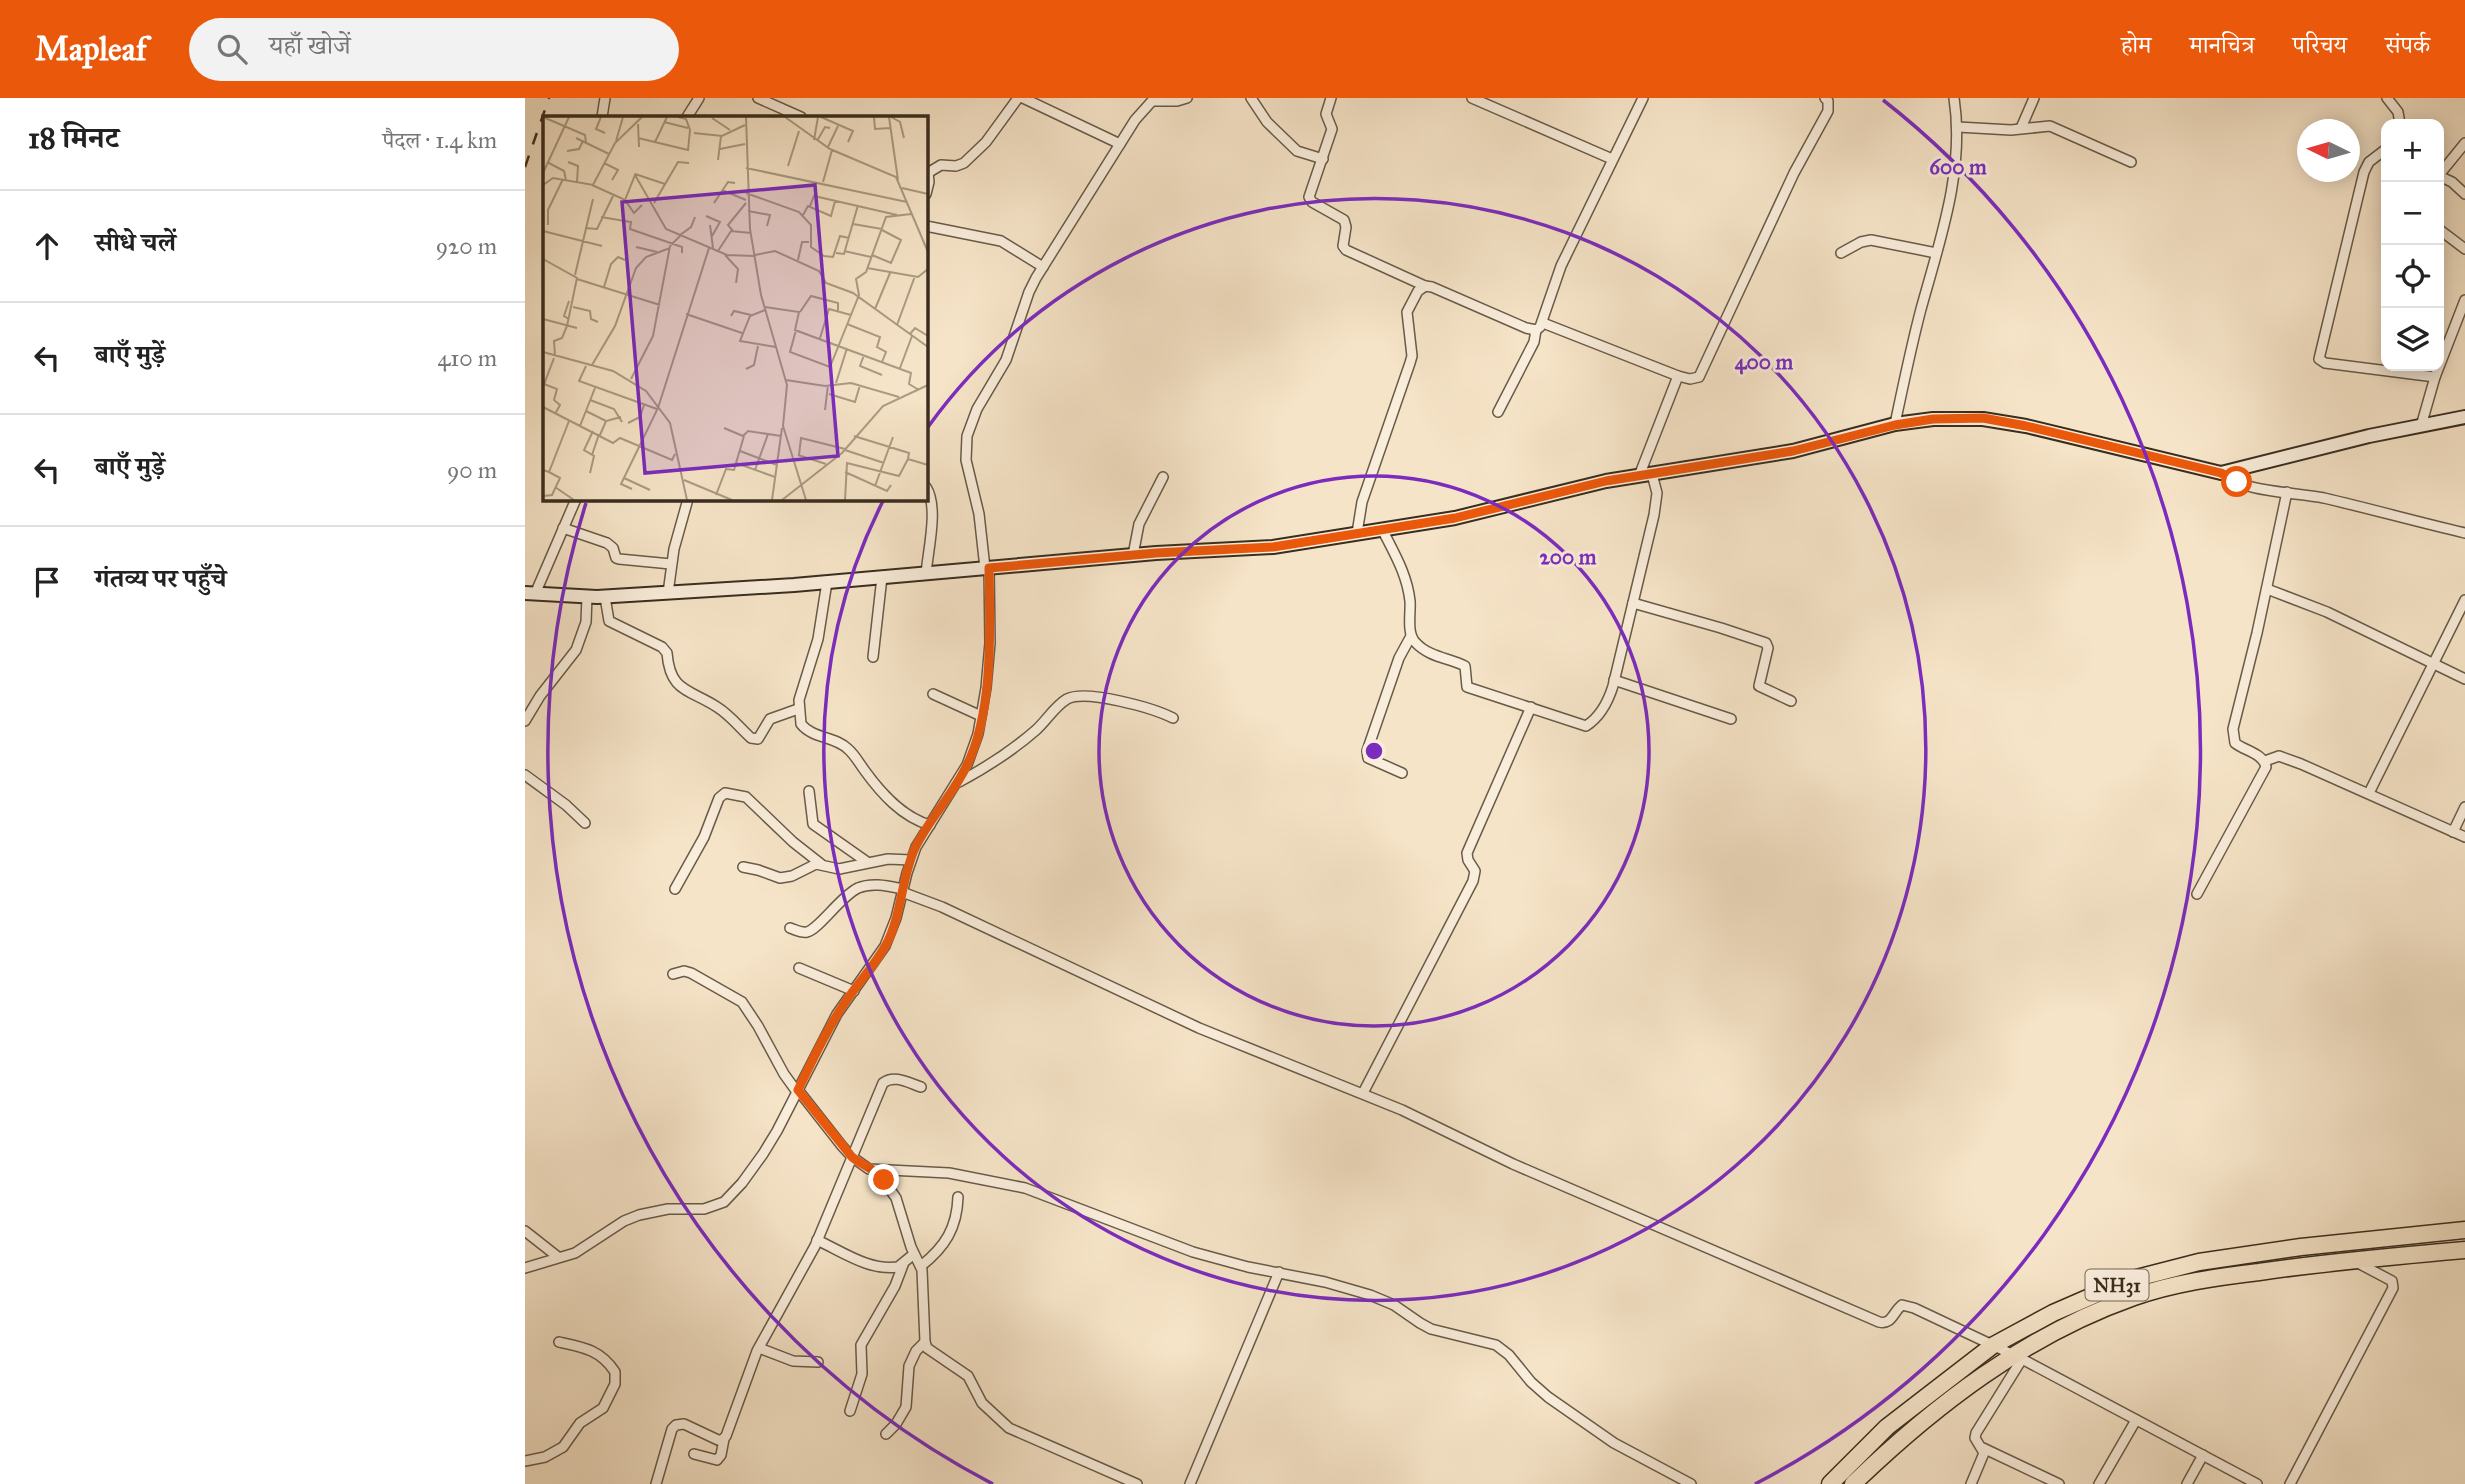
<!DOCTYPE html>
<html lang="hi">
<head>
<meta charset="utf-8">
<style>
	:root { --surface:#fff; --page:#f2f2f2; --text:#222; --muted:#767676; --line:#e0e0e0; --accent:#ea580c }
	body { margin:0; font-family:"IM FELL Great Primer","Noto Serif Devanagari",serif; background:var(--page); color:var(--text) }
	.controls { position:absolute; right:21px; top:21px; display:grid; overflow:hidden; border-radius:14px; box-shadow:0 4px 18px #0003 }
	.controls button { width:63px; height:63px; display:grid; place-items:center; padding:0; border:0; border-bottom:2px solid var(--line); background:var(--surface); color:var(--text); font:35px sans-serif }
	.compass { position:absolute; left:1772px; top:21px; width:63px; height:63px; border-radius:50%; background:var(--surface); box-shadow:0 4px 18px #0003; rotate:275deg }
	.stop { position:absolute; width:21px; height:21px; margin:-16px; border:5px solid #ea580c; border-radius:50%; background:#fff }
	.stop.end { background:#ea580c; border-color:#fff; box-shadow:0 2px 7px #0008 }
	.list { margin:0; padding:0; list-style:none }
	h2 { display:flex; justify-content:space-between; align-items:center; height:91px; margin:0; padding:0 28px; font-size:30px }
	h2 small { font-size:23px; font-weight:400; color:var(--muted) }
	.list li { display:grid; grid-template-columns:46px 1fr auto; gap:21px; align-items:center; box-sizing:border-box; height:112px; padding:0 28px; border-top:2px solid var(--line) }
	.list b { display:block; font-size:26px; white-space:nowrap }
	.list em { font-size:23px; font-style:normal; color:var(--muted) }
	.icon { flex:none; width:38px; height:38px; fill:none; stroke:currentColor; stroke-width:2; stroke-linecap:round; stroke-linejoin:round }
	.map { position:relative; flex:none; width:1940px; height:1386px; overflow:hidden }
	header { display:flex; align-items:center; gap:42px; box-sizing:border-box; height:98px; padding:0 35px; background:var(--accent); color:#fff }
	header strong { font-size:33px }
	nav { display:flex; gap:38px; margin-inline-start:auto; font-size:24px }
	.search { width:490px; height:63px; background:var(--page); display:flex; align-items:center; gap:18px; box-sizing:border-box; padding:0 24px; border-radius:38px; color:var(--muted); font-size:26px }
	main { display:flex }
	aside { flex:1; background:var(--surface) }
	.map>svg:first-child { display:block }
	.lines { fill:none; stroke-linecap:round; stroke-linejoin:round }
	.street-casing { stroke:#685b48; stroke-width:12 }
	.secondary-casing { stroke:#392d1e; stroke-width:16 }
	.highway-casing { stroke:#392d1e; stroke-width:19 }
	.street { stroke:#f9eddb; stroke-width:9 }
	.secondary { stroke:#f9eddb; stroke-width:12 }
	.highway { stroke:#f6e4c8; stroke-width:16 }
	.rail { stroke:#392d1e; stroke-width:2.5; stroke-dasharray:12 12; stroke-linecap:butt }
	.route { stroke:#ea580c; stroke-width:9 }
	.ring { fill:none; stroke:#7b2cbf; stroke-width:3.5 }
	.labels { text-anchor:middle; stroke-width:6; stroke-linejoin:round; paint-order:stroke }
	.shield { fill:#f9eddb; stroke:#736757; stroke-width:2 }
	.shield-label { font-size:19px; font-weight:bold; fill:#392d1e }
	.inset-road { fill:none; stroke:#aa9b84; stroke-width:2 }
	.view { fill:#7b2cbf; fill-opacity:0.15; stroke:#7b2cbf; stroke-width:3.5 }
	.inset-edge { fill:none; stroke:#392d1e; stroke-width:3.5 }
	.centre { fill:#7b2cbf; stroke:#f9eddb; stroke-width:3.5 }
	.ring-label { font-size:21px; text-anchor:middle; font-weight:bold; fill:#7b2cbf; stroke:#f9eddb; stroke-width:6; stroke-linejoin:round; paint-order:stroke }
</style>
</head>
<body>
<header>
<strong>Mapleaf</strong>
<div class="search"><svg class="icon" aria-label="search" viewBox="0 0 24 24"><circle cx="10" cy="10" r="6"/><path d="M15 15l6 6"/></svg>यहाँ खोजें</div>
<nav><a>होम</a><a>मानचित्र</a><a>परिचय</a><a>संपर्क</a></nav>
</header>
<main>
<aside>
<h2>18 मिनट<small>पैदल · 1.4 km</small></h2>
<ul class="list">
<li><svg class="icon" aria-label="ahead" viewBox="0 0 24 24"><path d="M12 20V5M6 11l6-6 6 6"/></svg><div><b>सीधे चलें</b></div><em>920 m</em></li>
<li><svg class="icon" aria-label="left" viewBox="0 0 24 24"><path d="M17 20v-9H6M10 6l-5 5 5 5"/></svg><div><b>बाएँ मुड़ें</b></div><em>410 m</em></li>
<li><svg class="icon" aria-label="left" viewBox="0 0 24 24"><path d="M17 20v-9H6M10 6l-5 5 5 5"/></svg><div><b>बाएँ मुड़ें</b></div><em>90 m</em></li>
<li><svg class="icon" aria-label="arrive" viewBox="0 0 24 24"><path d="M6 21V4h12l-3 4 3 4H6"/></svg><div><b>गंतव्य पर पहुँचे</b></div></li>
</ul>
</aside>
<div class="map">
<svg width="1940" height="1386" viewBox="0 0 1940 1386">
	<rect width="100%" height="100%" fill="#f6e4c8"/>
	<filter id="stains"><feTurbulence type="fractalNoise" baseFrequency=".00286" numOctaves="4"/><feColorMatrix values="0 0 0 0 .2 0 0 0 0 .09 0 0 0 0 .02 0 0 0 .5 -.17"/></filter>
	<radialGradient id="worn" r=".72"><stop offset=".6" stop-color="#630" stop-opacity="0"/><stop offset="1" stop-color="#630" stop-opacity=".3"/></radialGradient>
	<g class="lines">
		<g class="street-casing">
			<g id="street">
				<path d="M233,0L276,19"/>
				<path d="M498,0L595,46"/>
				<path d="M726,0L742,24L772,53L798,61"/>
				<path d="M806,0L801,16L807,31L784,99L787,104L819,122L821,129L818,148L821,152L900,188"/>
				<path d="M947,0L1087,61"/>
				<path d="M1862,0L1873,14L1875,26"/>
				<path d="M77,19L80,0"/>
				<path d="M162,19L174,0"/>
				<path d="M1433,29L1486,32L1525,28L1606,64"/>
				<path d="M1496,30L1509,0"/>
				<path d="M1861,51L1844,64L1839,74L1794,261L1800,265L1910,279"/>
				<path d="M401,76L416,67L431,68L439,65L461,44L493,0"/>
				<path d="M1914,77L1940,45"/>
				<path d="M1914,78L1927,84L1940,96"/>
				<path d="M401,96L404,84L403,75"/>
				<path d="M401,128L476,143L518,169"/>
				<path d="M1915,132L1940,151"/>
				<path d="M1316,155L1336,144L1346,142L1411,155"/>
				<path d="M1018,225L1153,278L1165,281L1174,279L1269,75L1303,13V3L1300,0"/>
				<path d="M973,314L1009,244L1011,232"/>
				<path d="M1370,326C1378,288 1386,249 1396,211C1415,142 1440,72 1429,0"/>
				<path d="M1896,328L1910,279L1940,202"/>
				<path d="M1696,375C1719,395 1770,394 1799,400C1846,411 1893,424 1940,435"/>
				<path d="M1114,378L1153,278"/>
				<path d="M401,389C414,409 403,451 401,476"/>
				<path d="M38,430L82,445L88,450L91,460L94,461L146,466"/>
				<path d="M857,431C869,455 882,476 885,503C886,515 881,536 891,545C904,559 924,560 940,568L942,589L1061,628C1075,619 1083,604 1088,588L1129,417L1132,395L1127,376"/>
				<path d="M832,435L837,404L885,265L887,258L882,214L893,193L900,188L907,189L1001,230L1011,232L1015,229L1036,168L1118,0"/>
				<path d="M608,457L614,426L638,379"/>
				<path d="M460,470L454,416L441,362L442,338L452,311L481,262L504,194L511,180L610,22L627,3H652L662,0"/>
				<path d="M302,484L293,541L274,602L276,626C288,641 310,638 323,651C330,657 334,665 340,673C356,695 377,719 405,727"/>
				<path d="M1742,491L1802,514L1940,581"/>
				<path d="M143,495L149,451L163,401"/>
				<path d="M10,496L51,401"/>
				<path d="M80,499L84,523L137,549L142,555C145,594 164,591 192,609C205,617 215,630 226,640L233,641L245,621L273,611"/>
				<path d="M1108,505L1196,530L1241,545L1243,550L1234,588L1266,603"/>
				<path d="M348,559L357,479"/>
				<path d="M1089,582L1206,621"/>
				<path d="M408,596L456,618"/>
				<path d="M0,623L15,598L51,552L61,524L62,498"/>
				<path d="M1740,663L1754,658L1776,666L1940,739"/>
				<path d="M877,675L843,660L842,653L874,560L886,538"/>
				<path d="M0,677L41,707L60,725"/>
				<path d="M434,684C462,669 487,653 511,632C521,623 530,608 542,601C561,591 628,610 648,620"/>
				<path d="M284,693L288,726L342,764"/>
				<path d="M1844,695L1940,502"/>
				<path d="M1928,734L1940,709"/>
				<path d="M218,769L233,772L255,780L267,778L291,766L314,771L363,761L386,762"/>
				<path d="M150,791L179,739L194,700L200,695L221,699L268,744L296,766"/>
				<path d="M377,794L417,809L674,930L877,1012L988,1066L1354,1224C1367,1227 1368,1214 1377,1207L1389,1210L1497,1261L1732,1386"/>
				<path d="M1672,796L1741,669C1738,655 1720,653 1710,645L1708,631L1732,535L1762,394"/>
				<path d="M265,830C271,832 276,835 282,834C294,831 316,798 333,790C347,784 363,788 378,791"/>
				<path d="M274,870L329,893"/>
				<path d="M148,876L159,873L166,875L217,904L233,928L259,976L272,994"/>
				<path d="M273,992L317,1048L327,1059L344,1071L424,1075L500,1090L668,1154L723,1169L800,1184L845,1197L869,1207L895,1225L906,1231L971,1247L984,1257L1006,1284L1023,1299L1089,1345L1166,1386"/>
				<path d="M838,995L948,783L950,773L943,762L942,755L1006,609"/>
				<path d="M352,1073L371,1100L386,1149L397,1172L400,1244L402,1250L443,1278L457,1305L484,1330L612,1386"/>
				<path d="M0,1133L33,1159"/>
				<path d="M292,1142C318,1154 344,1173 373,1169L389,1156"/>
				<path d="M396,1168C420,1149 432,1130 433,1099"/>
				<path d="M0,1170L50,1155L99,1123L114,1117L143,1111H179L199,1104L217,1085L238,1056L252,1033L312,916L360,848L371,820L382,775L391,749L442,667L453,636L461,590L465,545L464,470"/>
				<path d="M234,1250L268,1263L293,1264"/>
				<path d="M325,1313L337,1276L336,1247L370,1188L378,1167"/>
				<path d="M361,1336L371,1326L381,1309L384,1268L391,1253L400,1244"/>
				<path d="M1458,1350L1534,1386"/>
				<path d="M169,1356L192,1362L196,1357L199,1341"/>
				<path d="M0,1363L20,1359L38,1349L55,1325L78,1310L90,1286V1274C76,1252 58,1249 34,1244"/>
				<path d="M131,1386L147,1331L151,1327L159,1326L193,1342H197L201,1338L232,1253L290,1148L358,985C369,976 384,985 396,989"/>
				<path d="M665,1386L754,1174"/>
				<path d="M1446,1386L1459,1355L1450,1340L1451,1335L1497,1261"/>
				<path d="M1574,1386L1611,1322"/>
				<path d="M1662,1386L1678,1357"/>
				<path d="M1765,1386L1868,1190L1867,1183L1833,1165"/>
			</g>
		</g>
		<g class="secondary-casing">
			<path id="secondary" d="M0,495L72,499L269,487L631,455L748,449L930,420L1081,383L1268,353L1370,326L1408,321H1458L1501,328L1696,375L1844,338L1940,319"/>
		</g>
		<g class="highway-casing">
			<g id="highway">
				<path d="M1305,1386L1362,1329L1467,1248L1528,1215L1604,1182L1674,1164L1776,1149L1940,1132"/>
				<path d="M1328,1386C1410,1307 1501,1237 1609,1199C1649,1185 1692,1179 1734,1174C1802,1164 1871,1158 1940,1152"/>
			</g>
		</g>
		<use href="#street" class="street"/>
		<use href="#secondary" class="secondary"/>
		<use href="#highway" class="highway"/>
		<path class="rail" d="M0,69L24,0"/>
	</g>
	<g class="lines">
		<path class="route" d="M359,1082C351,1071 338,1068 327,1059L273,992C288,961 302,931 321,903C334,884 350,867 361,847C377,817 376,781 390,750C404,721 427,698 441,669C469,615 465,530 464,470L631,455L748,449L930,420L1081,383L1268,353L1370,327L1408,321L1458,320L1501,328L1696,375L1712,384"/>
	</g>
	<g class="ring">
		<circle cx="849" cy="653" r="275"/>
		<path d="M403 329A551 551 0 1 1 358 403"/>
		<path d="M468 1386A826 826 0 0 1 61 405M1358 2A826 826 0 0 1 1230 1386"/>
	</g>
	<g class="labels">
		<rect class="shield" x="1560.5" y="1171.5" width="63" height="31" rx="5"/>
		<g class="shield-label">
			<text x="1592" y="1194">NH31</text>
		</g>
	</g>
	<g transform="translate(18 18)">
		<rect width="385" height="385" fill="#f6e4c8"/>
		<path class="inset-road" d="M0,1L42,19L43,26M58,1L53,13L62,17M203,1L207,113L218,179L244,269L240,310L263,384M242,1L287,33L353,61L385,136M278,1L310,15L305,26M331,1L332,13L347,12M346,1L355,64M348,1L357,6L361,22M169,2L187,14M121,6L145,12M95,8L96,31M151,17L179,20L202,9M33,22L66,38M95,22L145,34L147,14L143,3L135,1M271,24L275,1M73,25L80,1M274,25L282,11L287,12M112,26L124,1M285,31L295,10M177,33L202,28M24,35L36,33L40,25M175,44L178,20M4,46L21,55L23,64M25,46L35,50L34,66M61,47L75,54L69,64M245,50L256,15M203,52L364,86M0,57L26,1M92,58L122,68M280,66L289,34M0,69L10,62L50,69L72,27L99,1M49,69L82,84L92,59L123,113L184,139L212,140M359,72L385,78M179,74L203,84M203,77L256,96L268,109V131L281,140L290,141L297,120L306,122M82,84L91,97L99,89M111,87L135,46L146,47M171,87L185,66L192,67M267,90L271,80L354,99M205,95L227,99L224,110M260,99L265,90L288,100L292,85M163,100L177,106L169,120M58,101L88,106L87,113L139,131V137M310,108L339,113M5,109V94L20,63M167,109L170,132M42,112L54,113L70,80M0,115L59,130M190,115L185,109L203,87M137,119L148,111L152,101M93,131L114,136M175,135L188,115L208,117M301,135L328,141M293,137L301,138L315,89M182,139L195,153L193,167M212,139L232,135L276,155L283,167L310,177L385,231M329,139L348,147L358,124L339,114M0,143L34,162L24,210L19,222L11,225L12,239M255,144L259,126H266M324,152L375,161L385,153M32,159L50,83M34,163L117,189M61,171L68,148L75,141L82,144M30,191L47,195L48,203L55,206M222,191L256,196L252,214L368,257L366,268L376,274M332,193L347,157M222,194L207,200L197,225L233,231M257,196L268,180L295,187V195M143,198L199,217M188,200L191,195L208,199M0,203L34,212M26,203L21,200L26,185M304,208L337,221L334,231L343,236L339,246M354,209L372,160M253,214L247,236L287,251L316,179L313,163L323,156L343,101L368,98M367,218L372,212L385,220M277,222L286,193L308,199M0,236L70,255L103,275L127,307L144,384M321,239L317,250L339,259M49,249L72,210L93,152L103,141L127,132M43,250L36,265L114,293M357,252L369,220M203,253L211,249L215,230M88,263L110,220L127,130L137,120M243,264L282,270L308,267L356,281M293,267L304,232M1,268L14,273L11,284L17,289L12,298M0,271L11,242M286,278L312,286L317,269M47,284L71,293L79,306M0,291L70,327L77,322L129,344L132,338M282,294L285,269M43,295L63,305M85,307L97,301L101,289M37,310L52,272M181,312L200,320L205,315L238,320M57,319L63,305L78,301M311,320L366,337L365,343L385,349M302,334L341,347M197,335L234,349M49,339L56,318M255,339L283,348M256,339L258,322L302,333M193,347L232,361M0,354L6,356L26,305M212,354L225,318M302,356L344,375L348,369M47,357L51,340L41,334L50,315M81,362L107,374M141,364L189,384M332,370L350,321M12,371L31,384M89,373L78,368L115,292L166,132M173,379L183,353L191,354L201,320M0,380L9,379L17,362L6,356M229,384L239,312M239,384L299,337L340,290L385,269M302,384L304,347L356,360L365,343"/>
		<path class="view" d="M272,69L295,340L102,357L79,86Z"/>
		<rect width="385" height="385" class="inset-edge"/>
	</g>
	<circle cx="849" cy="653" r="10" class="centre"/>
	<g class="ring-label">
		<text x="1433" y="76">600 m</text>
		<text x="1239" y="271">400 m</text>
		<text x="1043" y="466">200 m</text>
	</g>
	<rect width="100%" height="100%" filter="url(#stains)"/>
	<rect width="100%" height="100%" fill="url(#worn)"/>
</svg>
<div class="controls">
<button>+</button>
<button>−</button>
<button><svg class="icon" aria-label="locate" viewBox="0 0 24 24"><circle cx="12" cy="12" r="6"/><path d="M12 2v4M12 18v4M2 12h4M18 12h4"/></svg></button>
<button><svg class="icon" aria-label="layers" viewBox="0 0 24 24"><path d="M12 4l9 5-9 5-9-5zM3 14l9 5 9-5"/></svg></button>
</div>
<svg class="compass" viewBox="-18 -18 36 36"><path d="M0-13l5 13h-10z" fill="#e53935"/><path d="M0 13l5-13h-10z" fill="#767676"/></svg>
<div class="stop" style="left:1712px;top:384px"></div>
<div class="stop end" style="left:359px;top:1082px"></div>
</div>
</main>
</body>
</html>
